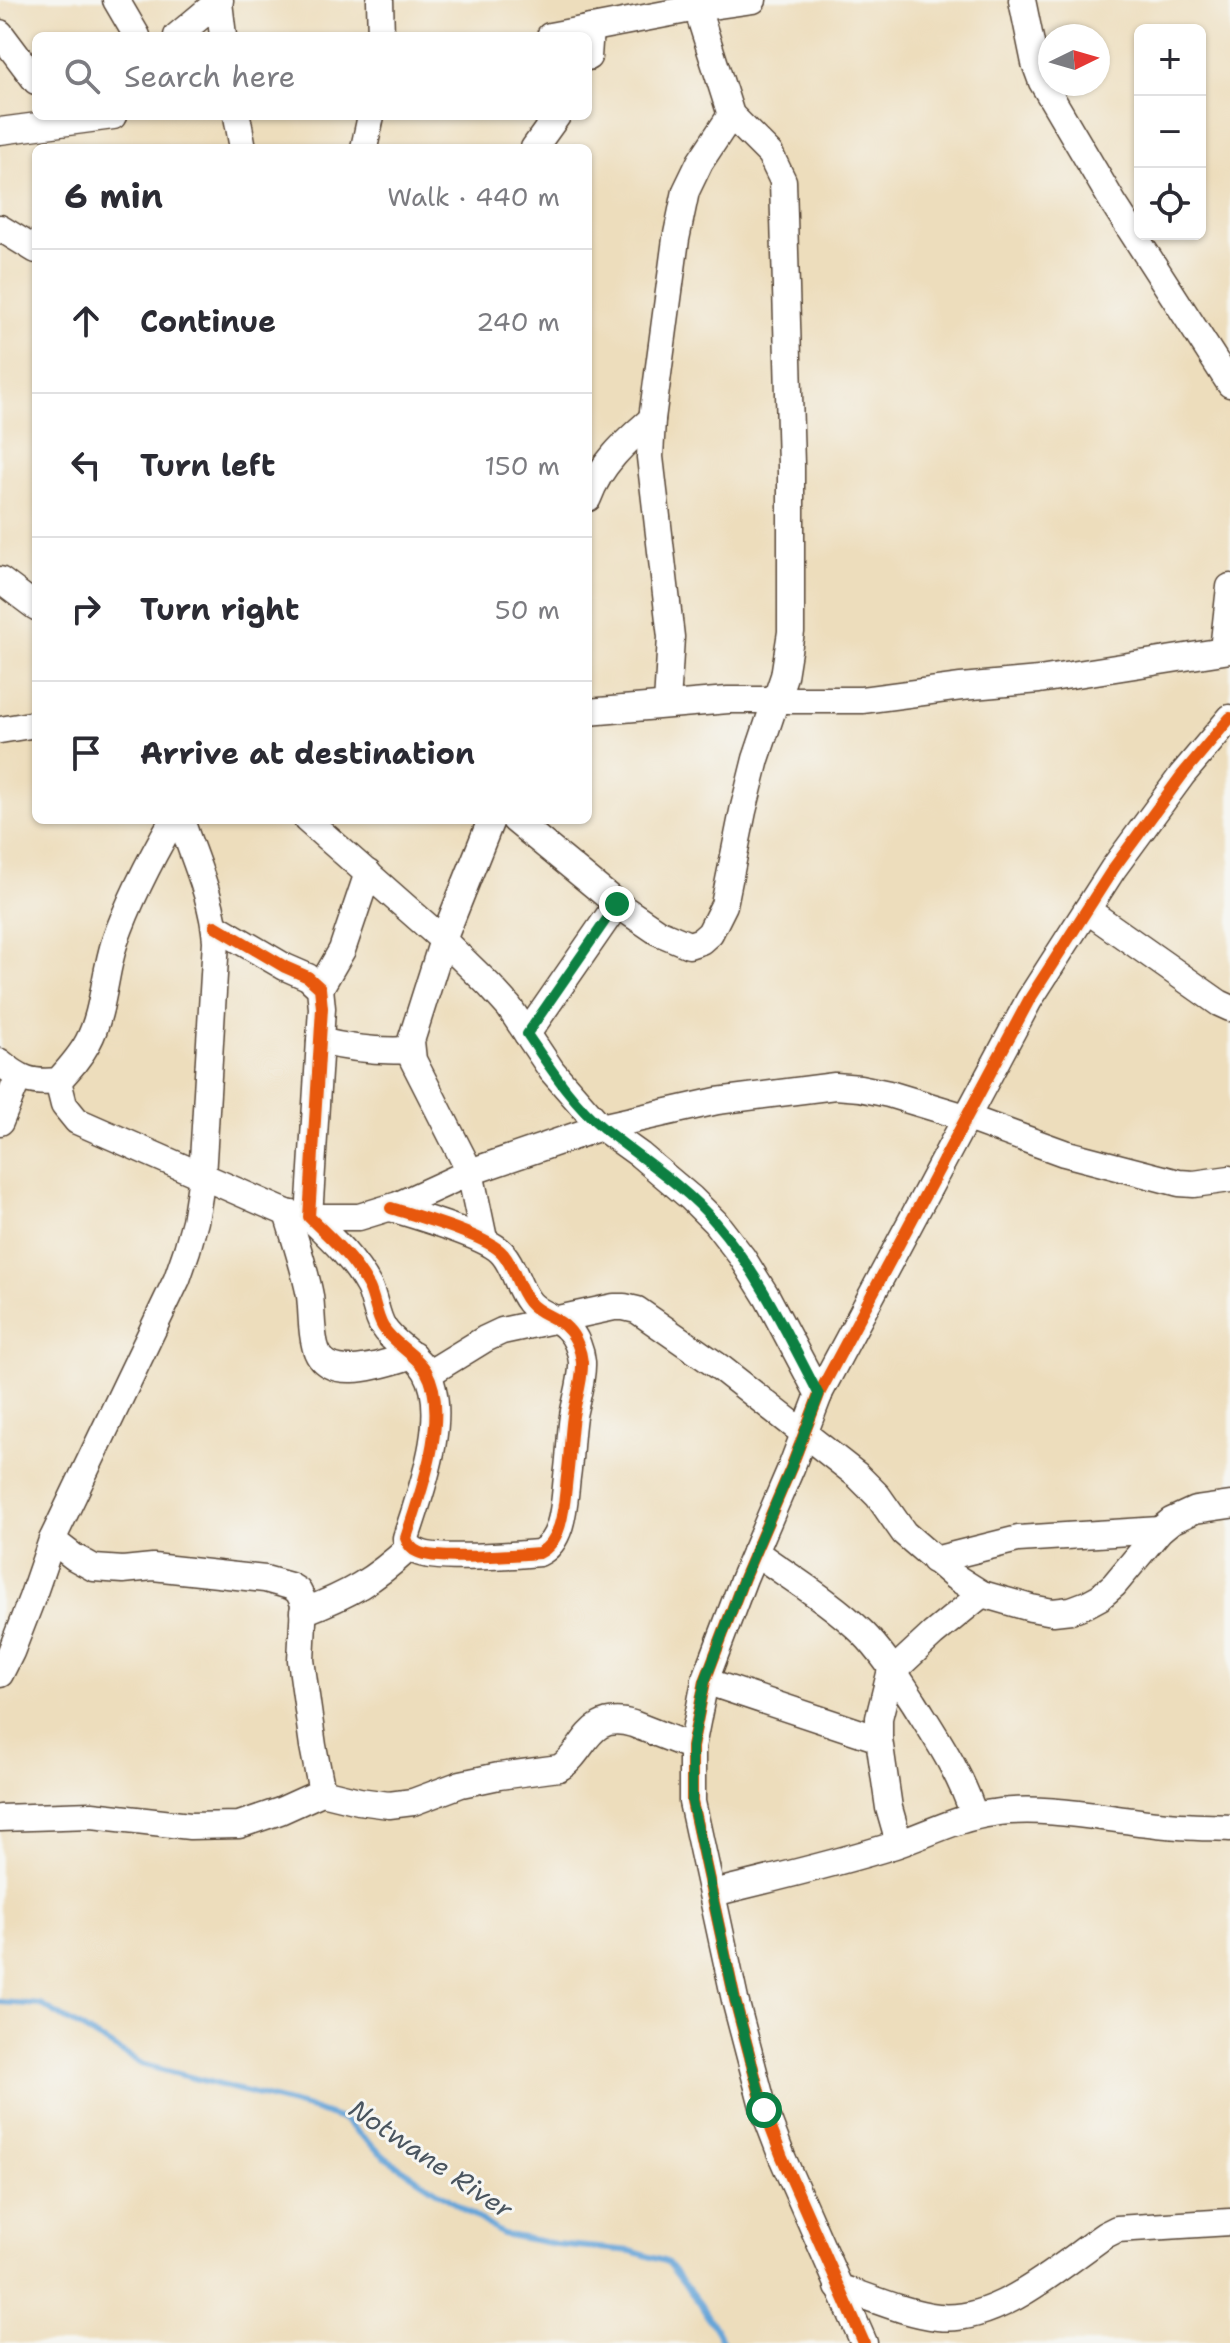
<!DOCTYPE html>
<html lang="en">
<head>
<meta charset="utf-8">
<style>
	:root { --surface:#fff; --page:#f2f2f3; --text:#2b2b33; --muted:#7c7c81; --line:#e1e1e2 }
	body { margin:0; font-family:"Shantell Sans",sans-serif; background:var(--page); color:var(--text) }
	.controls { position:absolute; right:24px; top:24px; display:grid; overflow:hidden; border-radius:12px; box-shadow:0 2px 6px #0004 }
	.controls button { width:72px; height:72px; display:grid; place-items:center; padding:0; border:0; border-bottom:2px solid var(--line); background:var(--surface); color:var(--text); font:40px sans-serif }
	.compass { position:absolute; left:1038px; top:24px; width:72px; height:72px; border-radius:50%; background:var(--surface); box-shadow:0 2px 6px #0004; rotate:85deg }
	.stop { position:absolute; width:24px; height:24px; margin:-18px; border:6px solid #0b8043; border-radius:50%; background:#fff }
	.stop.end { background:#0b8043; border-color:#fff; box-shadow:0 2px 8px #0008 }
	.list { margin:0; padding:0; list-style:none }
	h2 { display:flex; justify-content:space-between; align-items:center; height:104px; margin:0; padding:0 32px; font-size:34px }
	h2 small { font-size:26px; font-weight:400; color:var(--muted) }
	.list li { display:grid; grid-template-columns:52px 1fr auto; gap:24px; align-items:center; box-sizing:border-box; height:144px; padding:0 32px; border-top:2px solid var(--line) }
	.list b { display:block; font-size:30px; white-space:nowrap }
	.list em { font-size:26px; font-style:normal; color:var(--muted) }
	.icon { flex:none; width:44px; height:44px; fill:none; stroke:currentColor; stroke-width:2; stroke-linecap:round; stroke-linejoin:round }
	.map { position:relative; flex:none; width:1230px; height:2343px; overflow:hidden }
	.search { position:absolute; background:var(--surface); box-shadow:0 2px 6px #0004; left:32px; top:32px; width:560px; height:88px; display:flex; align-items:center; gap:20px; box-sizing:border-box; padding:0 28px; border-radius:12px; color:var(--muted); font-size:30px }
	.panel { position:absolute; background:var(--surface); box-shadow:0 2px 6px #0004; left:32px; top:144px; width:560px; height:680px; border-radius:12px }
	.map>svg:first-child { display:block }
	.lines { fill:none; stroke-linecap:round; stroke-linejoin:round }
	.stream { stroke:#65a4d8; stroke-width:6 }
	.minor-casing { stroke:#564536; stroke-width:29 }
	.minor { stroke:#fff; stroke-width:26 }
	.cycleway-casing { stroke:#f6f6f2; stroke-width:17 }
	.cycleway { stroke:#e8590c; stroke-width:12 }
	.route { stroke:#0b8043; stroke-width:10 }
	.labels { text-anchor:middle; stroke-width:6; stroke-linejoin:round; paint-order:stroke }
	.water-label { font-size:26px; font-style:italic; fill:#4a555f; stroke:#f6f6f2 }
</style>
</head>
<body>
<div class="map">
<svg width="1230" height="2343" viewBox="0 0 1230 2343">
	<rect width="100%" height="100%" fill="#f6f6f2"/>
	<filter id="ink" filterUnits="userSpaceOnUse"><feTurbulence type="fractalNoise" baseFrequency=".0125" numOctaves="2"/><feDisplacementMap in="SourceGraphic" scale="16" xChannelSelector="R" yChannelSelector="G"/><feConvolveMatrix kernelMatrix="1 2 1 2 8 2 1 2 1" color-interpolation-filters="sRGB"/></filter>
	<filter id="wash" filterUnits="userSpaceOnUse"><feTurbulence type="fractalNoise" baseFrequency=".006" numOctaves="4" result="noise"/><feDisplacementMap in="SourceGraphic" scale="32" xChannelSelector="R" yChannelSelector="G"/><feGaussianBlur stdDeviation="1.8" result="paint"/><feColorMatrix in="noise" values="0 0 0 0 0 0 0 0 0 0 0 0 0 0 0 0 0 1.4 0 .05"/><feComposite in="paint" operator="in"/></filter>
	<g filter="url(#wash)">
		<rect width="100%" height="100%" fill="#edddbc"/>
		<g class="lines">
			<path class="stream" d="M0,2002L41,2005L144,2065L312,2109L344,2120L386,2158L502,2234L555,2244L631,2251L667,2262L700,2304L724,2343"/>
		</g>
	</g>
	<g filter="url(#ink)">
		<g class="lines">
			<g class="minor-casing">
				<g id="minor">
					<path d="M116,0L137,36"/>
					<path d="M380,0L381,36"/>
					<path d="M1022,0L1035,63L1042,82L1114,204L1230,384"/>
					<path d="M219,2L223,36"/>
					<path d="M0,33L36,81"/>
					<path d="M177,36L220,0"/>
					<path d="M550,36L697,8L753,0"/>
					<path d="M588,57L590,28"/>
					<path d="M237,116L243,148"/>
					<path d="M0,131L113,116"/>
					<path d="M364,148L371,116"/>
					<path d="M534,148L557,116"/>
					<path d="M0,228L36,250"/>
					<path d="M588,498C600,465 625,442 652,419"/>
					<path d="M0,580L36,607"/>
					<path d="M1223,650L1230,587"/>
					<path d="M667,704L671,637L650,457L652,419L676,239L686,191L700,162L731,115"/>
					<path d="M588,712L728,700H862L961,687L1039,680L1230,650"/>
					<path d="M0,730L36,724"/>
					<path d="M307,820L443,940L490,986L509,1007L552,1071L601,1127L640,1155L691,1198L715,1222L742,1257L767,1297L819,1395"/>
					<path d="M515,820L617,904L658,932L689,945L701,941L710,933L724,905L743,811L756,759L784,676L791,632V465L783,181L770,154L731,115L697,8"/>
					<path d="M1087,910L1219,1003L1230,1008"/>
					<path d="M215,926L285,967L308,977L320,988L322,1008L309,1217C331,1238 354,1259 369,1287C375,1300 376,1315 383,1327C394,1345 415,1353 426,1371C451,1414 420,1494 406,1538C408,1545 411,1549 418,1552C435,1561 516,1555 539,1553C564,1541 564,1502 567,1477C570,1457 570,1436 573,1416C576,1399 583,1379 582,1362C581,1351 576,1337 568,1329C557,1316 539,1315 529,1302C517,1287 515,1268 503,1254C489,1236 416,1216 391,1208"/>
					<path d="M320,988L342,950L368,873"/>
					<path d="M527,1034L617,904"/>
					<path d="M320,1041C351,1049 378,1052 411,1050"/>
					<path d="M0,1062C20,1079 31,1084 58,1081C69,1069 80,1057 88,1042C104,1012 104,974 115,941C130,898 150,860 173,820"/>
					<path d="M58,1081L64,1105L77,1121L266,1204L287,1213L309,1217H359L398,1205L470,1172L601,1127L717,1101L835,1086L860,1088L889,1094L965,1117L1064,1153L1179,1183L1194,1184L1230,1179"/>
					<path d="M0,1122L18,1078"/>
					<path d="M287,1213C295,1240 305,1269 310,1296C312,1312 311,1330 315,1345C324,1387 387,1363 413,1355"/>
					<path d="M484,1239L470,1172L413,1060L411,1041L443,940L491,820"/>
					<path d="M428,1374L485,1339L502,1331L614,1307H624L637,1310L722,1369L857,1475L878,1496L904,1533L955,1577L982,1594L1031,1608L1053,1612L1071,1610L1087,1604L1100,1597L1114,1585L1160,1530L1171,1521L1195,1510L1230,1505"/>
					<path d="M52,1540L74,1557L94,1568L123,1570L153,1567L265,1579L290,1586L298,1591L304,1603L301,1660L313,1746L322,1792"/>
					<path d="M755,1552C791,1578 831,1602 863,1633C883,1653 898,1678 914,1702C937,1739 961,1774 974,1816"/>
					<path d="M934,1560L1018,1539L1160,1530"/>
					<path d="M303,1612C350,1594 373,1581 410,1547"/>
					<path d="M0,1674L11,1652L32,1598L52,1540L177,1279L187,1250L195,1221L202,1177L216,941C213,899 194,859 181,820"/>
					<path d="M705,1681L879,1739"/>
					<path d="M0,1818L92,1815L190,1826L239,1825L280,1811L322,1792L359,1801L389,1805L413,1802L461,1784L499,1776L559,1768C586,1753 587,1710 633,1724L692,1747"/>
					<path d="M899,1843L889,1808L879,1739V1718L890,1674L933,1634L982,1594"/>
					<path d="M713,1893C774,1878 835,1864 895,1845C928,1834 959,1817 993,1813C1044,1805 1106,1819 1157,1824C1181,1827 1206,1827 1230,1828"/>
					<path d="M838,2287C870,2297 904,2313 938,2317C996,2324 1059,2267 1105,2235L1117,2229L1230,2222"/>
					<path d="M864,2343L782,2157L764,2110L735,2000L692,1802V1747L705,1681L744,1578L791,1468L820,1392L1029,1000L1113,869L1182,775L1230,718"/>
				</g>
			</g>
			<use href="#minor" class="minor"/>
			<g class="cycleway-casing">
				<g id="cycleway">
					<path d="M215,926L285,967L308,977L320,988L322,1008L309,1217C331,1238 354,1259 369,1287C375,1300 376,1315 383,1327C394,1345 415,1353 426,1371C451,1414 420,1494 406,1538C408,1545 411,1549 418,1552C435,1561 516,1555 539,1553C564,1541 564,1502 567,1477C570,1457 570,1436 573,1416C576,1399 583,1379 582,1362C581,1351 576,1337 568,1329C557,1316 539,1315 529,1302C517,1287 515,1268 503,1254C489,1236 416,1216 391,1208"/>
					<path d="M864,2343L782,2157L764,2110L735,2000L692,1802V1747L705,1681L744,1578L791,1468L820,1392L1029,1000L1113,869L1182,775L1230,718"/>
				</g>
			</g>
			<use href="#cycleway" class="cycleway"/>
		</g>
	</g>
	<g class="lines" filter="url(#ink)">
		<path class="route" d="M617,904L527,1034C549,1066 572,1103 603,1128C641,1159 684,1185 715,1222C759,1273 788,1336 819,1395L791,1468L744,1578L705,1681L692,1747V1802L735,2000L764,2110"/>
	</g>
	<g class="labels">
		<g class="water-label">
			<text transform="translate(431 2159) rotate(34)" y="9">Notwane River</text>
		</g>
	</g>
</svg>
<div class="controls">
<button>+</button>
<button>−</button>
<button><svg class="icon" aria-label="locate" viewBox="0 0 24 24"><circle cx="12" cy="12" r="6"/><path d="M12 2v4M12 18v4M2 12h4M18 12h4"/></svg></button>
</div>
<svg class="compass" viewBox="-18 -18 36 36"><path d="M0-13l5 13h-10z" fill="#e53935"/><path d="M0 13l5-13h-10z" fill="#7c7c81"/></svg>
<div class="stop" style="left:764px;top:2110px"></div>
<div class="stop end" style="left:617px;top:904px"></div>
<div class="search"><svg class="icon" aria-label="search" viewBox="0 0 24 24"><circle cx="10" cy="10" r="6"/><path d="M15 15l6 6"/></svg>Search here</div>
<section class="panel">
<h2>6 min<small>Walk · 440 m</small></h2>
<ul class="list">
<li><svg class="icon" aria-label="ahead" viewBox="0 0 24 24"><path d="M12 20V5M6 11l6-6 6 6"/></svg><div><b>Continue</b></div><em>240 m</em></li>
<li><svg class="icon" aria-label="left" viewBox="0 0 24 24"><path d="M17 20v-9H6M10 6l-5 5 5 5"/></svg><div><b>Turn left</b></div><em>150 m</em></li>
<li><svg class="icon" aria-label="right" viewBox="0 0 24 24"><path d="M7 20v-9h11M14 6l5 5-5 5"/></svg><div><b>Turn right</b></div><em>50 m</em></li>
<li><svg class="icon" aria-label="arrive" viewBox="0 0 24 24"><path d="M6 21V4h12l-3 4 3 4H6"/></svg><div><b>Arrive at destination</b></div></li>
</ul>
</section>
</div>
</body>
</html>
